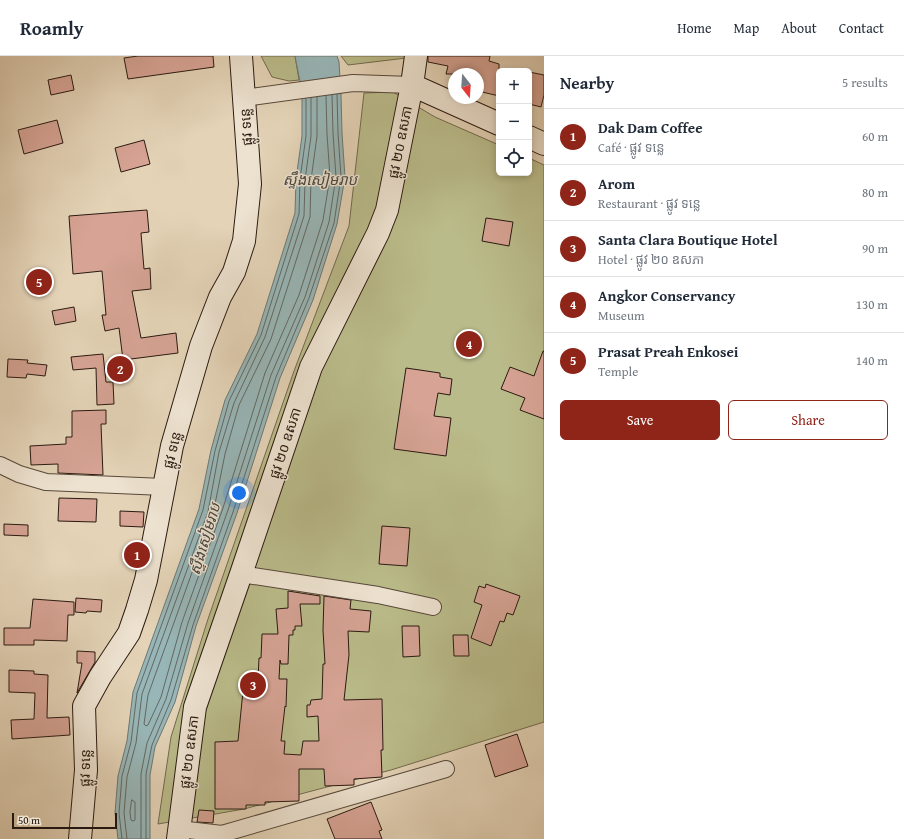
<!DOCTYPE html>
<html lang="en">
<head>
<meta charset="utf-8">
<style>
	:root { --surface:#fff; --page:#f2f2f3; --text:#1f2937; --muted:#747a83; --line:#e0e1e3; --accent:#8f2418 }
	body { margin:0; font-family:"Gentium Book Plus","Noto Sans Khmer",serif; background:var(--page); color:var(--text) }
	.controls { position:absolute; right:12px; top:12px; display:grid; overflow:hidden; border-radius:6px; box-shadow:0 2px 6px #0003 }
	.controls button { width:36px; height:36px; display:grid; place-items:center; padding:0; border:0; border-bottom:1px solid var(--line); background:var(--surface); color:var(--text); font:20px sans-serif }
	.compass { position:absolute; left:448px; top:12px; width:36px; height:36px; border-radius:50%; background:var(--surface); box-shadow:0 2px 6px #0003; rotate:163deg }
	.scale { position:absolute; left:12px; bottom:10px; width:105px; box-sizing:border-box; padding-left:4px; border:2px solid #2a1a11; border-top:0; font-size:11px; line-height:14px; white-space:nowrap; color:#2a1a11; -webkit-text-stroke:3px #ede2d0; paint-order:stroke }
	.you { position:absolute; left:239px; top:437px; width:14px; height:14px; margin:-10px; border:3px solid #fff; border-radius:50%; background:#1a73e8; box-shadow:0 0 0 6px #1a73e833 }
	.badge { display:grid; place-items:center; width:26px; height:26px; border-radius:50%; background:var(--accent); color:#fff; font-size:13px; font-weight:700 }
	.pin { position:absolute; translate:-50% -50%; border:2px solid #fff; box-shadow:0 1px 4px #0006 }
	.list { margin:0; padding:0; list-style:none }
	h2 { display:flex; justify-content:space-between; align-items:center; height:52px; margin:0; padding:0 16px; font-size:17px }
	h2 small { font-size:13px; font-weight:400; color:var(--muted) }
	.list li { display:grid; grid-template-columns:26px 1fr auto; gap:12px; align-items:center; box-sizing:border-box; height:56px; padding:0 16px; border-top:1px solid var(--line) }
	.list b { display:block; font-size:15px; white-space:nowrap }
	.list p { margin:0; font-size:13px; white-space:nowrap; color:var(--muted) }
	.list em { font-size:13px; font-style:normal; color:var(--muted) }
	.actions { display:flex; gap:8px; padding:12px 16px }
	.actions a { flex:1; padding:9px 0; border:1px solid var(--accent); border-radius:6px; text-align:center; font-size:14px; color:var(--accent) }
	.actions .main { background:var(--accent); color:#fff }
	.icon { flex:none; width:22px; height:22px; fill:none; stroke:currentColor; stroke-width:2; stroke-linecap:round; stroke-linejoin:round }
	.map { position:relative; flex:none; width:544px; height:783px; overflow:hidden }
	header { display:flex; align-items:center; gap:24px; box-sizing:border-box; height:56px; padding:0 20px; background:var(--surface); border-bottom:1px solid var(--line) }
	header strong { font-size:19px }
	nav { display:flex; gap:22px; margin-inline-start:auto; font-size:14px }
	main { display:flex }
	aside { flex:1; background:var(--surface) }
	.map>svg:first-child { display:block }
	.green { fill:#babb8a; stroke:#726a4e }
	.water { fill:#98b6b7; stroke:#6c7875 }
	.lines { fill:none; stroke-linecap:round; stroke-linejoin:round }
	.shore { stroke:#616864; stroke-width:1 }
	.building { fill:#d6a394; stroke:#2a1a11 }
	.street-casing { stroke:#58483a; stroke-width:18 }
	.secondary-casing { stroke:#2a1a11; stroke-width:24 }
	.street { stroke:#ede2d0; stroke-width:16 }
	.secondary { stroke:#ede2d0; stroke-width:22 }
	.labels { text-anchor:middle; stroke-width:3; stroke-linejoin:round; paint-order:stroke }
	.street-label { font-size:14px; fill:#2a1a11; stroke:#ede2d0 }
	.water-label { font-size:15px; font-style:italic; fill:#4b4943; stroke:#ede2d0 }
</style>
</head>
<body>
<header>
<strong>Roamly</strong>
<nav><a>Home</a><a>Map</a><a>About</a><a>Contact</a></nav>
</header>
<main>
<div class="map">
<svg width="544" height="783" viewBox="0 0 544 783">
	<rect width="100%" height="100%" fill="#e4d3b7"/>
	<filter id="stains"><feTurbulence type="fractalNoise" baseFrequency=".005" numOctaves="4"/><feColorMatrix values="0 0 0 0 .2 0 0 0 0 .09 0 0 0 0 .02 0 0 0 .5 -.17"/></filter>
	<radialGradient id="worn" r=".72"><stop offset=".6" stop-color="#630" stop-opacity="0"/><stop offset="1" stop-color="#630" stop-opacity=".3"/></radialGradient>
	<g class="green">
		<path d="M261,0H295L299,24L289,25L272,21Z"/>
		<path d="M341,0H406V2L348,9Z"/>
		<path d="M393,36L435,61L499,89V117H529V102L544,109V666L391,714L244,753L158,768L171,681L208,563L294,315L349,170L364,37Z"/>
	</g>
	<path class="water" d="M295,0H337L339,6L341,39L342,77L345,121L337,168L313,244L280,322L237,457L196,570L175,646L155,691L150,719V783H118L115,757L118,720L127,685L133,636L199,453L211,394L225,344L257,278L295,157L296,123L302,80V36Z"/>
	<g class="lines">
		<g class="shore">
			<path d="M317,41V80L311,124L310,161L271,283L239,349L225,398L213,458L148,639L144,668L146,670L148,669L161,641L182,566L223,452L265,317L299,239L323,164L330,121L327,78L326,40"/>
			<path d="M132,744L135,746V764L133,765L131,764L130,756Z"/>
			<path d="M122,783L119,757L122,720L131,686L137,637L203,454L215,395L229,345L261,279L299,158L300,123L306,80V43"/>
			<path d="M127,783L124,757L127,721L136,687L142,638L208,456L219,396L234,347L265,281L304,160L305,124L311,80V42"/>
			<path d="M141,783V718L147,687L166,643L188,567L228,454L271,319L305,241L329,166L336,121L333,77L332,39"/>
			<path d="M146,783V718L152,689L171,644L193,569L233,456L276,321L309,242L334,167L341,121L338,77L337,38"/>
		</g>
	</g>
	<g class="building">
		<path d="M138,0H213L214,11L128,23L124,2Z"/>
		<path d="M428,0H490L489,5L499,8V40L478,35V18H446L448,10L428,6Z"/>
		<path d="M529,16L544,19V39L541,51L529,48Z"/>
		<path d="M71,19L74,34L51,39L48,24Z"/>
		<path d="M57,64L63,87L24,98L18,74Z"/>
		<path d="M144,84L150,108L121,116L115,92Z"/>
		<path d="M147,154L149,176L141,177L144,213L150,212L151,233L132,235L141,282L176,277L178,297L123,304L119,272L105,275L102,259H106L102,215L73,218L69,160Z"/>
		<path d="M486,162L513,166L509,190L482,185Z"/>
		<path d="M74,251L76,265L55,269L52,255Z"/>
		<path d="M543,295H544V363L520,354L525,342L501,333L510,311L534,320Z"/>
		<path d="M103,298L106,326H113L114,348L97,349L96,312L73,314L71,301Z"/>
		<path d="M8,303L28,304L27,307L47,309L45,320L27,318L26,322L7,321Z"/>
		<path d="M406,312L440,317V321L452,323L450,339L438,337L434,360L451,362L446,400L394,393Z"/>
		<path d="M106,354V368H101L103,419L58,417V408L31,409L30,390L66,388V381H72V355Z"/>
		<path d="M59,442L97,443L96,466L58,465Z"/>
		<path d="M120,455L144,456L143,471L120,470Z"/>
		<path d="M4,468L28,469V480L4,479Z"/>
		<path d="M382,470L410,472L407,510L379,508Z"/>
		<path d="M486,528L520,540L513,559L507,557L504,566L500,565L491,590L471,582L482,549L474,546L479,530L485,532Z"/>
		<path d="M288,535L320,540V548H300L302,570H295V574H293V579H289L288,608H281L280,604L279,623H287L286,651L285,650L281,685H285L284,698L301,699L303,685H319L318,660L307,661V649H310L311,644L322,643L323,608H325L323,574L324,540L351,544L350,553L371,555L369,576L348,575L349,599L344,644L382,643L383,694H381L382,721L354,723V729L325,730L324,713H299V745L265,746V749H246V753H215V686L238,685L243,635L249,636V622L258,623L259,602H261L262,578H278L276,553L288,552Z"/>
		<path d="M76,542L102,544L101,556L87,555L86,557L75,556Z"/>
		<path d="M33,543L74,546V559H68L67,585L34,584V589H4V572H30Z"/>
		<path d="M402,570H419L420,600L403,601Z"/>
		<path d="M453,579H468L469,600H454Z"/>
		<path d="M77,595L95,596V606L77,637L82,607H77Z"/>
		<path d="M9,614L34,615V618L48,619L47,662L69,661L70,679L12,683L11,664L34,663L35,637L9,636Z"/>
		<path d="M517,678L528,710L495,721L485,689Z"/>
		<path d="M371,746L382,774L379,775L382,783H335L327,763Z"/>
		<path d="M199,754L214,755L213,767L197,766Z"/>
	</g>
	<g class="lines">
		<g class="street-casing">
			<g id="street">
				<path d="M244,42L353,27L412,29"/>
				<path d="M0,409L19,418L46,426L164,431"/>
				<path d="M241,518L378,539L433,551"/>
				<path d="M179,773L222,778L446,713"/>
			</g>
		</g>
		<g class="secondary-casing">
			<g id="secondary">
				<path d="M412,29L499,68"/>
				<path d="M529,81L544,88"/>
				<path d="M80,783L86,714L84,650L100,621L129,577L137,554L146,524L172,390L201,290L220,241L234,216L244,185L250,128L241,0"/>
				<path d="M178,783L195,651L241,518L311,311L378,177L387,154L412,29L416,0"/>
			</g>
		</g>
		<use href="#street" class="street"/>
		<use href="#secondary" class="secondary"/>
	</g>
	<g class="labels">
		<g class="street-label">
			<text transform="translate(246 71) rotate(-94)" y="5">ផ្លូវ ទន្លេ</text>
			<text transform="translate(400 86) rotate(-79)" y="5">ផ្លូវ ២០ ឧសភា</text>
			<text transform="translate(285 387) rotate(-72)" y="5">ផ្លូវ ២០ ឧសភា</text>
			<text transform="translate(172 394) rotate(-76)" y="5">ផ្លូវ ទន្លេ</text>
			<text transform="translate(189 696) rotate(-83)" y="5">ផ្លូវ ២០ ឧសភា</text>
			<text transform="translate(85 712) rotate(-89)" y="5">ផ្លូវ ទន្លេ</text>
		</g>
		<g class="water-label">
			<text x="320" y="129">ស្ទឹងសៀមរាប</text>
			<text transform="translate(205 483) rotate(-73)" y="5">ស្ទឹងសៀមរាប</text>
		</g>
	</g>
	<rect width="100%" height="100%" filter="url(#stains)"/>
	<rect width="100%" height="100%" fill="url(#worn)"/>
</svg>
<div class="controls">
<button>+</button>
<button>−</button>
<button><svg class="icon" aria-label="locate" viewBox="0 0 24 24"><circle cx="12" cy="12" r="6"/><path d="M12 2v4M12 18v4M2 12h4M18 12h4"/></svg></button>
</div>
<svg class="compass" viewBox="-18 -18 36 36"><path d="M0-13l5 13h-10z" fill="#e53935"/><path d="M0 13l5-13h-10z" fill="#747a83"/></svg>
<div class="scale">50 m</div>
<div class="you"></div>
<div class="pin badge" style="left:137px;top:499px">1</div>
<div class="pin badge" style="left:120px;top:313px">2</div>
<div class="pin badge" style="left:253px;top:629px">3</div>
<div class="pin badge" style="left:469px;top:288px">4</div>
<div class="pin badge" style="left:39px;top:226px">5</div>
</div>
<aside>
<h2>Nearby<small>5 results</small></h2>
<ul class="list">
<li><span class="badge">1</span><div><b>Dak Dam Coffee</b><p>Café · ផ្លូវ ទន្លេ</p></div><em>60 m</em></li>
<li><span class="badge">2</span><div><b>Arom</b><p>Restaurant · ផ្លូវ ទន្លេ</p></div><em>80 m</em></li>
<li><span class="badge">3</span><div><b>Santa Clara Boutique Hotel</b><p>Hotel · ផ្លូវ ២០ ឧសភា</p></div><em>90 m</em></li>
<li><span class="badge">4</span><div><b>Angkor Conservancy</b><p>Museum</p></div><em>130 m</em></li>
<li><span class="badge">5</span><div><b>Prasat Preah Enkosei</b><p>Temple</p></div><em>140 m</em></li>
</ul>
<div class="actions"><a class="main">Save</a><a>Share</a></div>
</aside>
</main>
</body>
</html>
